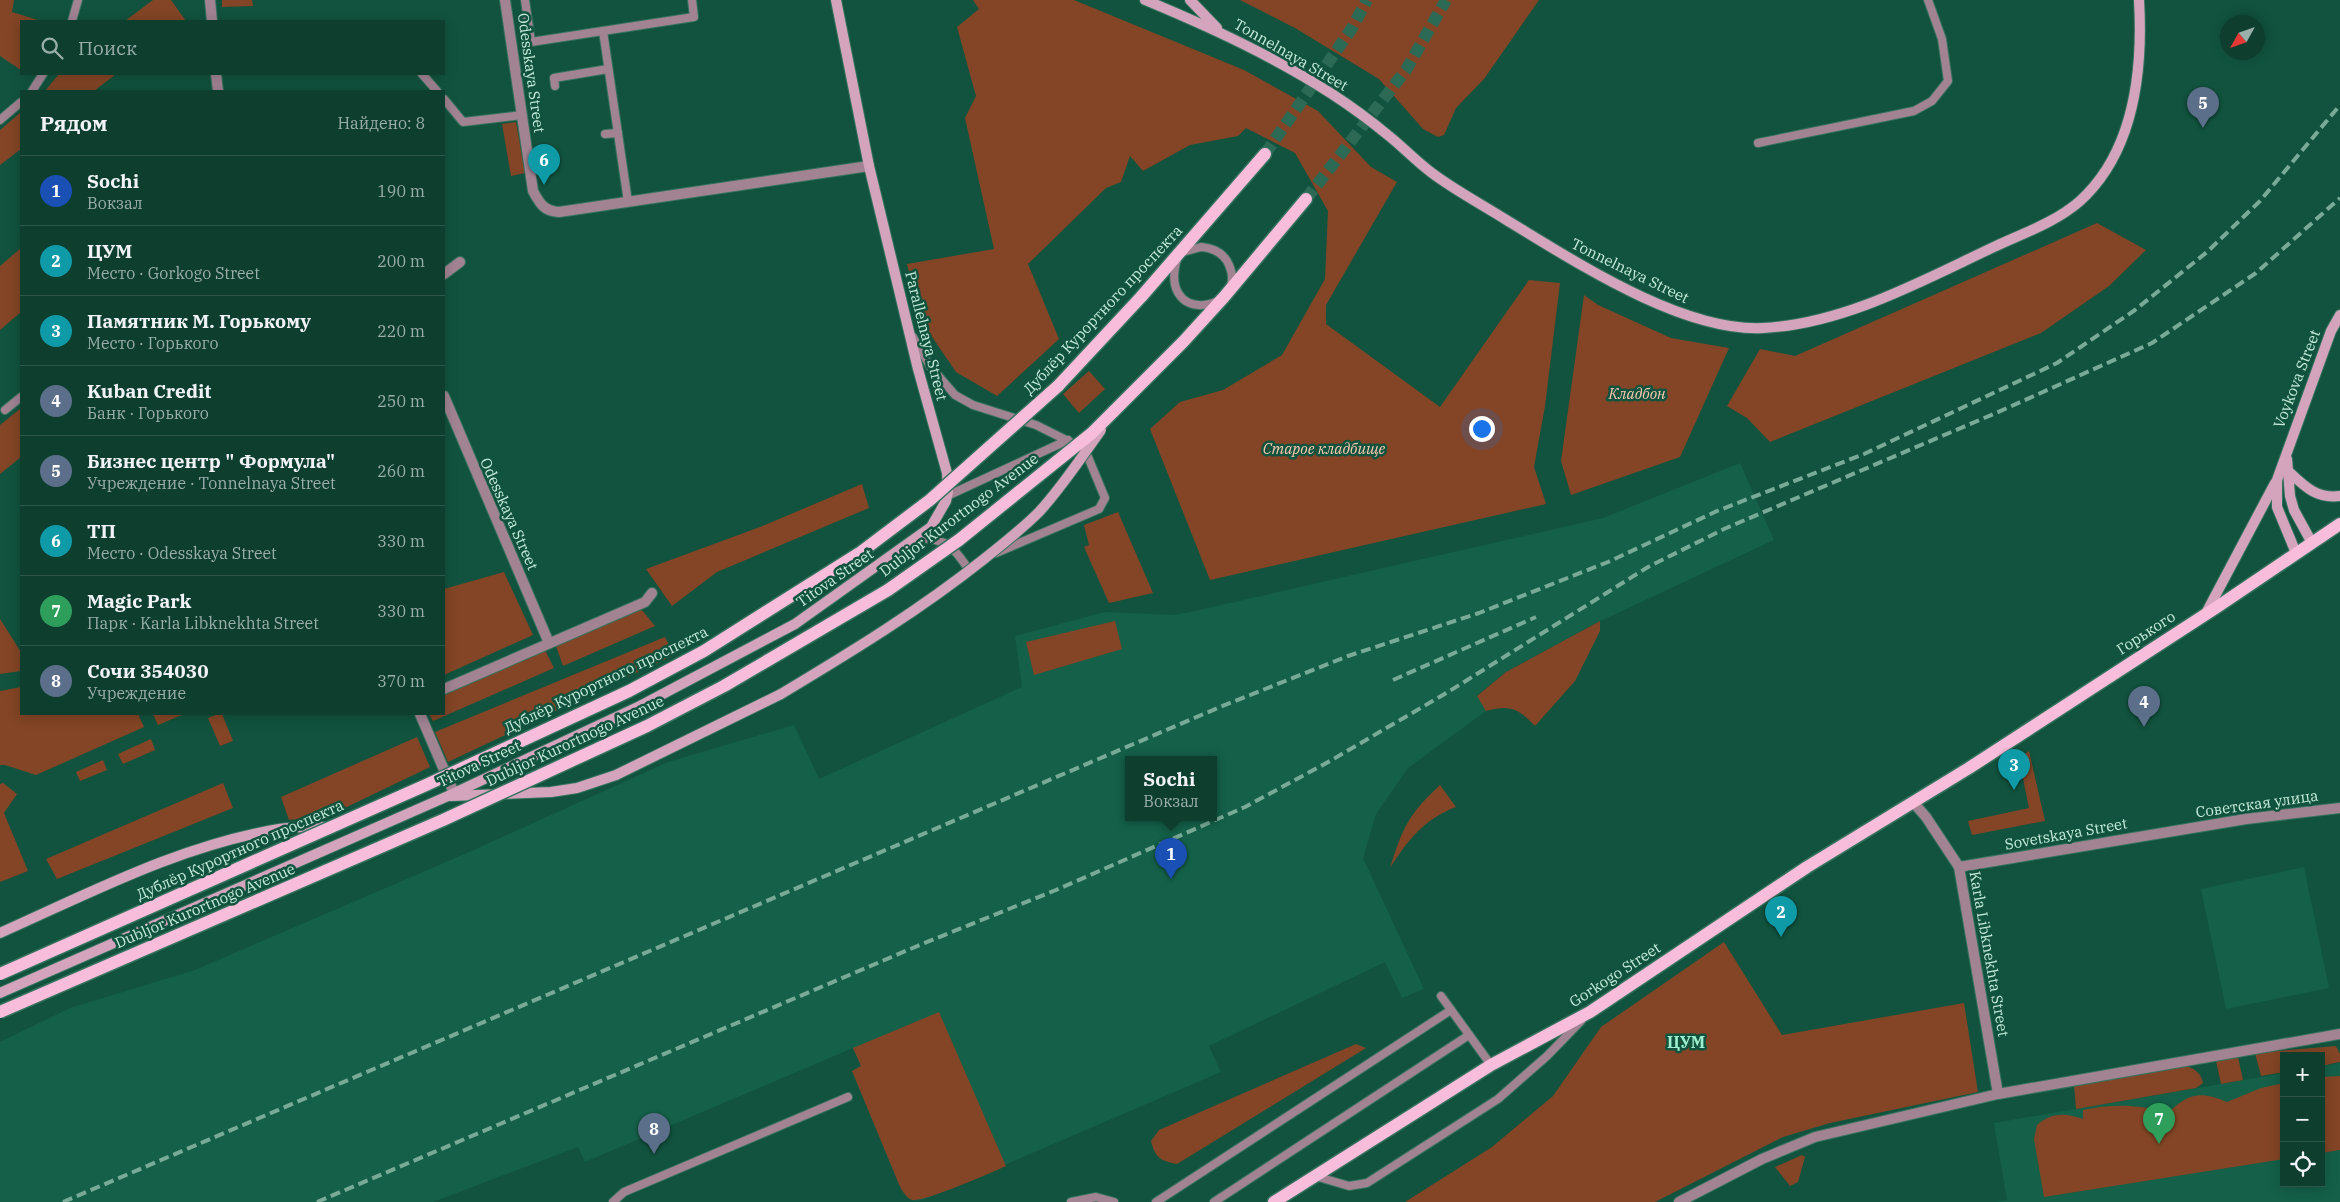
<!DOCTYPE html>
<html lang="ru">
<head>
<meta charset="utf-8">
<style>
	:root { --surface:#0d3e2e; --page:#164536; --text:#f1f3f6; --muted:#9aaeaa; --line:#2d574a; --accent:#ea580c }
	body { margin:0; font-family:"IBM Plex Serif",serif; background:var(--page); color:var(--text) }
	.controls { position:absolute; right:15px; bottom:15px; display:grid; overflow:hidden; border-radius:0px; box-shadow:0 2px 12px #0003 }
	.controls button { width:45px; height:45px; display:grid; place-items:center; padding:0; border:0; border-bottom:1px solid var(--line); background:var(--surface); color:var(--text); font:25px sans-serif }
	.compass { position:absolute; left:2220px; top:15px; width:45px; height:45px; border-radius:50%; background:var(--surface); box-shadow:0 2px 12px #0003; rotate:230deg }
	.you { position:absolute; left:1481px; top:428px; width:18px; height:18px; margin:-12px; border:4px solid #fff; border-radius:50%; background:#1a73e8; box-shadow:0 0 0 8px #1a73e833 }
	.badge { display:grid; place-items:center; width:32px; height:32px; border-radius:50%; background:var(--accent); color:#fff; font-size:16px; font-weight:700 }
	.pin { position:absolute; translate:-50% -41px; filter:drop-shadow(0 1px 2px #0008) }
	.pin::after { content:''; position:absolute; top:26px; width:18px; height:15px; background:inherit; clip-path:polygon(0 0,100% 0,50% 100%) }
	.popup { position:absolute; left:1125px; top:756px; width:92px; height:65px; box-sizing:border-box; display:grid; place-content:center; border-radius:0px; background:var(--surface); filter:drop-shadow(0 1px 4px #0005); font-size:16px; white-space:nowrap; color:var(--muted) }
	.popup b { font-size:19px; color:var(--text) }
	.popup::after { content:''; position:absolute; left:50%; top:100%; margin-left:-10px; border:10px solid transparent; border-top-color:var(--surface) }
	.list { margin:0; padding:0; list-style:none }
	h2 { display:flex; justify-content:space-between; align-items:center; height:65px; margin:0; padding:0 20px; font-size:21px }
	h2 small { font-size:16px; font-weight:400; color:var(--muted) }
	.list li { display:grid; grid-template-columns:32px 1fr auto; gap:15px; align-items:center; box-sizing:border-box; height:70px; padding:0 20px; border-top:1px solid var(--line) }
	.list b { display:block; font-size:19px; white-space:nowrap }
	.list p { margin:0; font-size:16px; white-space:nowrap; color:var(--muted) }
	.list em { font-size:16px; font-style:normal; color:var(--muted) }
	.icon { flex:none; width:28px; height:28px; fill:none; stroke:currentColor; stroke-width:2; stroke-linecap:round; stroke-linejoin:round }
	.map { position:relative; flex:none; width:2340px; height:1202px; overflow:hidden }
	.search { position:absolute; background:var(--surface); box-shadow:0 2px 12px #0003; left:20px; top:20px; width:425px; height:55px; display:flex; align-items:center; gap:12px; box-sizing:border-box; padding:0 18px; border-radius:0px; color:var(--muted); font-size:19px }
	.panel { position:absolute; background:var(--surface); box-shadow:0 2px 12px #0003; left:20px; top:90px; width:425px; height:625px; border-radius:0px }
	.map>svg:first-child { display:block }
	.built { fill:#146048; fill-rule:evenodd }
	.green { fill:#834525 }
	.lines { fill:none; stroke-linecap:round; stroke-linejoin:round }
	.primary-tunnel { stroke:#2c6a56; stroke-width:12; stroke-dasharray:12 6; stroke-linecap:butt }
	.lane-casing { stroke:#35725d; stroke-width:10 }
	.street-casing { stroke:#35725d; stroke-width:12 }
	.secondary-casing { stroke:#35725d; stroke-width:12 }
	.primary-casing { stroke:#35725d; stroke-width:15 }
	.lane { stroke:#a18392; stroke-width:8 }
	.street { stroke:#a18392; stroke-width:10 }
	.secondary { stroke:#d3a4bc; stroke-width:10 }
	.primary { stroke:#f9bddc; stroke-width:12 }
	.rail { stroke:#78aa97; stroke-width:4; stroke-dasharray:10 5; stroke-linecap:butt }
	.secondary-bridge-casing { stroke:#35725d; stroke-width:12; stroke-linecap:butt }
	.primary-bridge-casing { stroke:#35725d; stroke-width:15; stroke-linecap:butt }
	.secondary-bridge { stroke:#d3a4bc; stroke-width:10 }
	.primary-bridge { stroke:#f9bddc; stroke-width:12 }
	.labels { text-anchor:middle; stroke-width:5; stroke-linejoin:round; paint-order:stroke }
	.street-label { font-size:15px; fill:#c5ecdb; stroke:#11533e }
	.park-label { font-size:15px; font-style:italic; fill:#fecab2; stroke:#11533e }
	.neighbourhood-label { font-size:16px; font-weight:bold; fill:#9eefce; stroke:#11533e }
</style>
</head>
<body>
<div class="map">
<svg width="2340" height="1202" viewBox="0 0 2340 1202">
	<rect width="100%" height="100%" fill="#11533e"/>
	<g class="built">
		<path d="M1740,463L1774,540L1592,625L1506,672L1477,695L1486,711L1408,768L1376,814L1363,858L1424,989L1402,998L1385,962L1209,1046L1221,1072L923,1200L914,1201L908,1198L898,1182L852,1071L861,1066L853,1048L585,1162L578,1147L433,1202H0V1042L70,1008L195,970L467,853L668,762L794,725L819,779L1022,687L1015,636L1105,612L1175,615L1199,610L1603,518ZM1128,760H1214V818H1128Z"/>
		<path d="M2304,867L2329,988L2226,1009L2201,889Z"/>
		<path d="M2340,1063V1202H1995L2007,1200L1994,1123L2284,1073V1183H2321V1066Z"/>
	</g>
	<g class="green">
		<path d="M0,0H14L12,12L41,21H21V70L0,56Z"/>
		<path d="M153,0H171L186,21H125Z"/>
		<path d="M222,0H252L253,6L222,7Z"/>
		<path d="M973,0H1074L1244,70L1318,111L1371,167L1397,182L1326,305V324L1440,407L1529,280L1560,283L1545,406L1534,467L1546,504L1210,580L1150,429L1180,402L1223,390L1282,355L1325,279L1328,211L1295,153L1246,128L1238,136L1190,145L1143,171L1130,156L1121,182L1106,188L1028,264L1059,339L997,396L956,372L924,325L907,264L994,249L965,118L976,96L957,27L979,9Z"/>
		<path d="M1240,0H1539L1484,79L1456,108L1444,135L1438,137L1423,129L1379,79L1295,28Z"/>
		<path d="M59,74H116L94,91H45Z"/>
		<path d="M21,112V149L0,165V130Z"/>
		<path d="M516,122L525,173L511,176L502,124Z"/>
		<path d="M2097,223L2146,250L2109,286L2041,333L1770,442L1747,418L1727,406L1760,349L1795,356Z"/>
		<path d="M21,248V312L0,330V266Z"/>
		<path d="M1584,295L1598,305L1671,338L1729,348L1680,457L1571,495L1561,461Z"/>
		<path d="M1089,371L1105,389L1079,413L1063,394Z"/>
		<path d="M21,408V457L0,474V425Z"/>
		<path d="M862,484L869,508L717,572L672,606L646,569L760,527Z"/>
		<path d="M1118,512L1153,593L1109,603L1084,547L1089,545L1084,525Z"/>
		<path d="M504,572L533,635L444,675V589Z"/>
		<path d="M641,609L655,626L563,666L556,646Z"/>
		<path d="M0,619L21,652V671L0,674Z"/>
		<path d="M1115,621L1122,649L1034,675L1026,642Z"/>
		<path d="M1600,621V631L1575,681L1535,726C1519,709 1510,704 1486,711L1477,696L1506,672Z"/>
		<path d="M665,637L674,655L448,762L435,732Z"/>
		<path d="M545,650L554,668L433,721L429,714H444V695Z"/>
		<path d="M21,687V714H138L144,727L36,775L5,765H0V691Z"/>
		<path d="M153,714H184L158,725Z"/>
		<path d="M218,714H222L233,741L220,746L208,718Z"/>
		<path d="M417,737L430,767L328,816L289,820L281,797Z"/>
		<path d="M151,739L155,750L123,764L118,754Z"/>
		<path d="M2029,751L2045,821L1972,835L1968,821L2029,808L2019,758Z"/>
		<path d="M103,760L107,770L80,781L76,772Z"/>
		<path d="M3,783L17,794L4,813L28,871L0,882V784Z"/>
		<path d="M223,783L233,808L57,879L46,859Z"/>
		<path d="M1440,785L1456,807C1424,819 1408,840 1390,868C1403,827 1408,815 1440,785Z"/>
		<path d="M1724,942L1782,1035L1964,1003L1978,1092L1830,1123L1783,1137L1655,1202H1405L1492,1147L1553,1096L1601,1027Z"/>
		<path d="M939,1012L1006,1166C990,1173 925,1202 912,1200C905,1197 901,1189 898,1182L852,1071L861,1066L853,1048Z"/>
		<path d="M1356,1044L1366,1048L1177,1164C1161,1161 1155,1158 1151,1141L1159,1130Z"/>
		<path d="M2336,1046L2340,1054V1062L2321,1066V1056H2284V1072L2261,1076L2255,1053Z"/>
		<path d="M2238,1057L2243,1080L2221,1084L2216,1061Z"/>
		<path d="M2186,1066C2195,1069 2201,1073 2203,1083L2196,1088L2076,1109L2074,1085Z"/>
		<path d="M2340,1076V1150L2321,1153V1077Z"/>
		<path d="M2284,1083V1159L2044,1197L2034,1139L2037,1125C2052,1112 2066,1113 2083,1119V1110C2113,1103 2139,1105 2169,1112C2189,1093 2201,1091 2227,1102L2261,1088Z"/>
		<path d="M1802,1155L1805,1157L1798,1182L1790,1186L1775,1167Z"/>
	</g>
	<g class="lines">
		<g class="primary-tunnel">
			<path d="M1265,154L1352,28L1367,0"/>
			<path d="M1306,199L1406,70L1446,0"/>
		</g>
		<g class="lane-casing">
			<g id="lane">
				<path d="M525,0L531,42L694,17L692,0"/>
				<path d="M72,21L78,0"/>
				<path d="M603,31L628,202"/>
				<path d="M422,74L437,91"/>
				<path d="M555,86L554,78L608,69"/>
				<path d="M32,91L43,74"/>
				<path d="M444,99L463,122L522,115"/>
				<path d="M0,120L21,102"/>
				<path d="M605,134L618,133"/>
				<path d="M1758,143L1914,111L1932,101L1948,81L1942,39L1928,0"/>
				<path d="M1201,247C1213,248 1224,253 1229,265C1250,313 1152,328 1179,253Z"/>
				<path d="M913,337L930,366L955,395L973,405L1036,425L1080,447L1088,457L1105,498L1099,509L996,553"/>
				<path d="M5,410L21,397"/>
				<path d="M947,496L1068,440"/>
				<path d="M918,538C947,539 953,546 969,570L973,567"/>
				<path d="M1441,996L1491,1065"/>
				<path d="M1315,1176L1349,1186L1367,1183L1498,1099L1547,1056L1581,1021"/>
				<path d="M613,1202L624,1192L848,1097"/>
				<path d="M1071,1202L1096,1197L1114,1202"/>
				<path d="M1156,1202L1451,1010"/>
				<path d="M1214,1202L1469,1035"/>
			</g>
		</g>
		<g class="street-casing">
			<g id="street">
				<path d="M210,0L212,21"/>
				<path d="M505,0L533,191C540,204 544,211 559,212L869,166"/>
				<path d="M216,74L218,91"/>
				<path d="M444,274L460,262"/>
				<path d="M444,396L549,643"/>
				<path d="M444,689L645,602L652,593"/>
				<path d="M420,714L454,793"/>
				<path d="M1913,802L1926,817L1959,867L1998,1094"/>
				<path d="M1959,867L2246,819L2340,808"/>
				<path d="M1679,1202L1762,1159L1815,1137L1998,1094L2340,1034"/>
			</g>
		</g>
		<g class="secondary-casing">
			<g id="secondary">
				<path d="M1145,0C1210,27 1273,56 1332,94C1352,107 1371,121 1389,136C1404,148 1417,162 1432,173C1456,191 1483,205 1508,221C1576,262 1682,332 1763,328C1845,324 1923,280 1996,246C2024,233 2056,222 2080,201C2135,151 2143,69 2139,0"/>
				<path d="M1190,0L1217,28"/>
				<path d="M2287,459L2290,496L2294,510L2312,543"/>
				<path d="M2288,471C2304,486 2316,499 2340,496"/>
				<path d="M2296,553L2277,507V480L2331,331L2340,315"/>
				<path d="M2205,615L2275,483"/>
				<path d="M451,796L551,792L577,788L616,775L781,694"/>
				<path d="M0,933C90,893 181,845 279,829C295,826 312,827 329,827"/>
				<path d="M0,993L448,796L640,706L795,624L931,527L946,501L948,492L947,473L918,369L869,166L836,0"/>
			</g>
		</g>
		<g class="primary-casing">
			<g id="primary">
				<path d="M1058,386L1141,297L1265,154"/>
				<path d="M1113,412L1183,342L1224,297L1306,199"/>
				<path d="M1274,1202L1491,1065L1590,1012L1807,867L1969,768L2217,607L2340,524"/>
			</g>
		</g>
		<use href="#lane" class="lane"/>
		<use href="#street" class="street"/>
		<use href="#secondary" class="secondary"/>
		<use href="#primary" class="primary"/>
		<g class="rail">
			<path d="M1393,680L1536,617"/>
			<path d="M63,1202L1220,707L1348,656L1479,613L1608,562L1717,511L1864,454L2057,363L2135,310L2207,252L2260,201L2340,105"/>
			<path d="M317,1202L922,944L1056,890L1245,807L1330,761L1448,692L1648,567L1724,529L1996,413L2152,343L2256,273L2340,198"/>
		</g>
		<g class="secondary-bridge-casing">
			<path id="secondary-bridge" d="M781,694C851,652 920,610 984,559C1003,544 1022,529 1039,512C1062,487 1081,458 1101,430"/>
		</g>
		<g class="primary-bridge-casing">
			<g id="primary-bridge">
				<path d="M0,974L426,785L629,691L704,651L861,552L930,500L1058,386"/>
				<path d="M0,1012L443,820L647,726L724,686L888,590L959,540L1092,433L1113,412"/>
			</g>
		</g>
		<use href="#secondary-bridge" class="secondary-bridge"/>
		<use href="#primary-bridge" class="primary-bridge"/>
	</g>
	<g class="labels">
		<g class="street-label">
			<text transform="translate(1291 55) rotate(30)" y="5">Tonnelnaya Street</text>
			<text transform="translate(531 73) rotate(82)" y="5">Odesskaya Street</text>
			<text transform="translate(1630 271) rotate(26)" y="5">Tonnelnaya Street</text>
			<text transform="translate(1103 310) rotate(-47)" y="5">Дублёр Курортного проспекта</text>
			<text transform="translate(926 336) rotate(76)" y="5">Parallelnaya Street</text>
			<text transform="translate(2297 379) rotate(-69)" y="5">Voykova Street</text>
			<text transform="translate(509 514) rotate(66)" y="5">Odesskaya Street</text>
			<text transform="translate(959 515) rotate(-37)" y="5">Dubljor Kurortnogo Avenue</text>
			<text transform="translate(835 578) rotate(-35)" y="5">Titova Street</text>
			<text transform="translate(2146 633) rotate(-33)" y="5">Горького</text>
			<text transform="translate(606 680) rotate(-26)" y="5">Дублёр Курортного проспекта</text>
			<text transform="translate(575 741) rotate(-25)" y="5">Dubljor Kurortnogo Avenue</text>
			<text transform="translate(479 764) rotate(-25)" y="5">Titova Street</text>
			<text transform="translate(2257 804) rotate(-8)" y="5">Советская улица</text>
			<text transform="translate(2066 834) rotate(-10)" y="5">Sovetskaya Street</text>
			<text transform="translate(240 850) rotate(-24)" y="5">Дублёр Курортного проспекта</text>
			<text transform="translate(205 906) rotate(-23)" y="5">Dubljor Kurortnogo Avenue</text>
			<text transform="translate(1989 954) rotate(80)" y="5">Karla Libknekhta Street</text>
			<text transform="translate(1615 975) rotate(-33)" y="5">Gorkogo Street</text>
		</g>
		<g class="park-label">
			<text x="1637" y="399">Кладбон</text>
			<text x="1324" y="454">Старое кладбище</text>
		</g>
		<g class="neighbourhood-label">
			<text x="1686" y="1048">ЦУМ</text>
		</g>
	</g>
</svg>
<div class="controls">
<button>+</button>
<button>−</button>
<button><svg class="icon" aria-label="locate" viewBox="0 0 24 24"><circle cx="12" cy="12" r="6"/><path d="M12 2v4M12 18v4M2 12h4M18 12h4"/></svg></button>
</div>
<svg class="compass" viewBox="-18 -18 36 36"><path d="M0-13l5 13h-10z" fill="#e53935"/><path d="M0 13l5-13h-10z" fill="#9aaeaa"/></svg>
<div class="you"></div>
<div class="pin badge" style="left:1171px;top:879px;background:#1a4fb4">1</div>
<div class="popup"><b>Sochi</b>Вокзал</div>
<div class="pin badge" style="left:1781px;top:937px;background:#0f9aa8">2</div>
<div class="pin badge" style="left:2014px;top:790px;background:#0f9aa8">3</div>
<div class="pin badge" style="left:2144px;top:727px;background:#5c6f8a">4</div>
<div class="pin badge" style="left:2203px;top:128px;background:#5c6f8a">5</div>
<div class="pin badge" style="left:544px;top:185px;background:#0f9aa8">6</div>
<div class="pin badge" style="left:2159px;top:1144px;background:#2e9e5b">7</div>
<div class="pin badge" style="left:654px;top:1154px;background:#5c6f8a">8</div>
<div class="search"><svg class="icon" aria-label="search" viewBox="0 0 24 24"><circle cx="10" cy="10" r="6"/><path d="M15 15l6 6"/></svg>Поиск</div>
<section class="panel">
<h2>Рядом<small>Найдено: 8</small></h2>
<ul class="list">
<li><span class="badge" style="background:#1a4fb4">1</span><div><b>Sochi</b><p>Вокзал</p></div><em>190 m</em></li>
<li><span class="badge" style="background:#0f9aa8">2</span><div><b>ЦУМ</b><p>Место · Gorkogo Street</p></div><em>200 m</em></li>
<li><span class="badge" style="background:#0f9aa8">3</span><div><b>Памятник М. Горькому</b><p>Место · Горького</p></div><em>220 m</em></li>
<li><span class="badge" style="background:#5c6f8a">4</span><div><b>Kuban Credit</b><p>Банк · Горького</p></div><em>250 m</em></li>
<li><span class="badge" style="background:#5c6f8a">5</span><div><b>Бизнес центр &quot; Формула&quot;</b><p>Учреждение · Tonnelnaya Street</p></div><em>260 m</em></li>
<li><span class="badge" style="background:#0f9aa8">6</span><div><b>ТП</b><p>Место · Odesskaya Street</p></div><em>330 m</em></li>
<li><span class="badge" style="background:#2e9e5b">7</span><div><b>Magic Park</b><p>Парк · Karla Libknekhta Street</p></div><em>330 m</em></li>
<li><span class="badge" style="background:#5c6f8a">8</span><div><b>Сочи 354030</b><p>Учреждение</p></div><em>370 m</em></li>
</ul>
</section>
</div>
</body>
</html>
